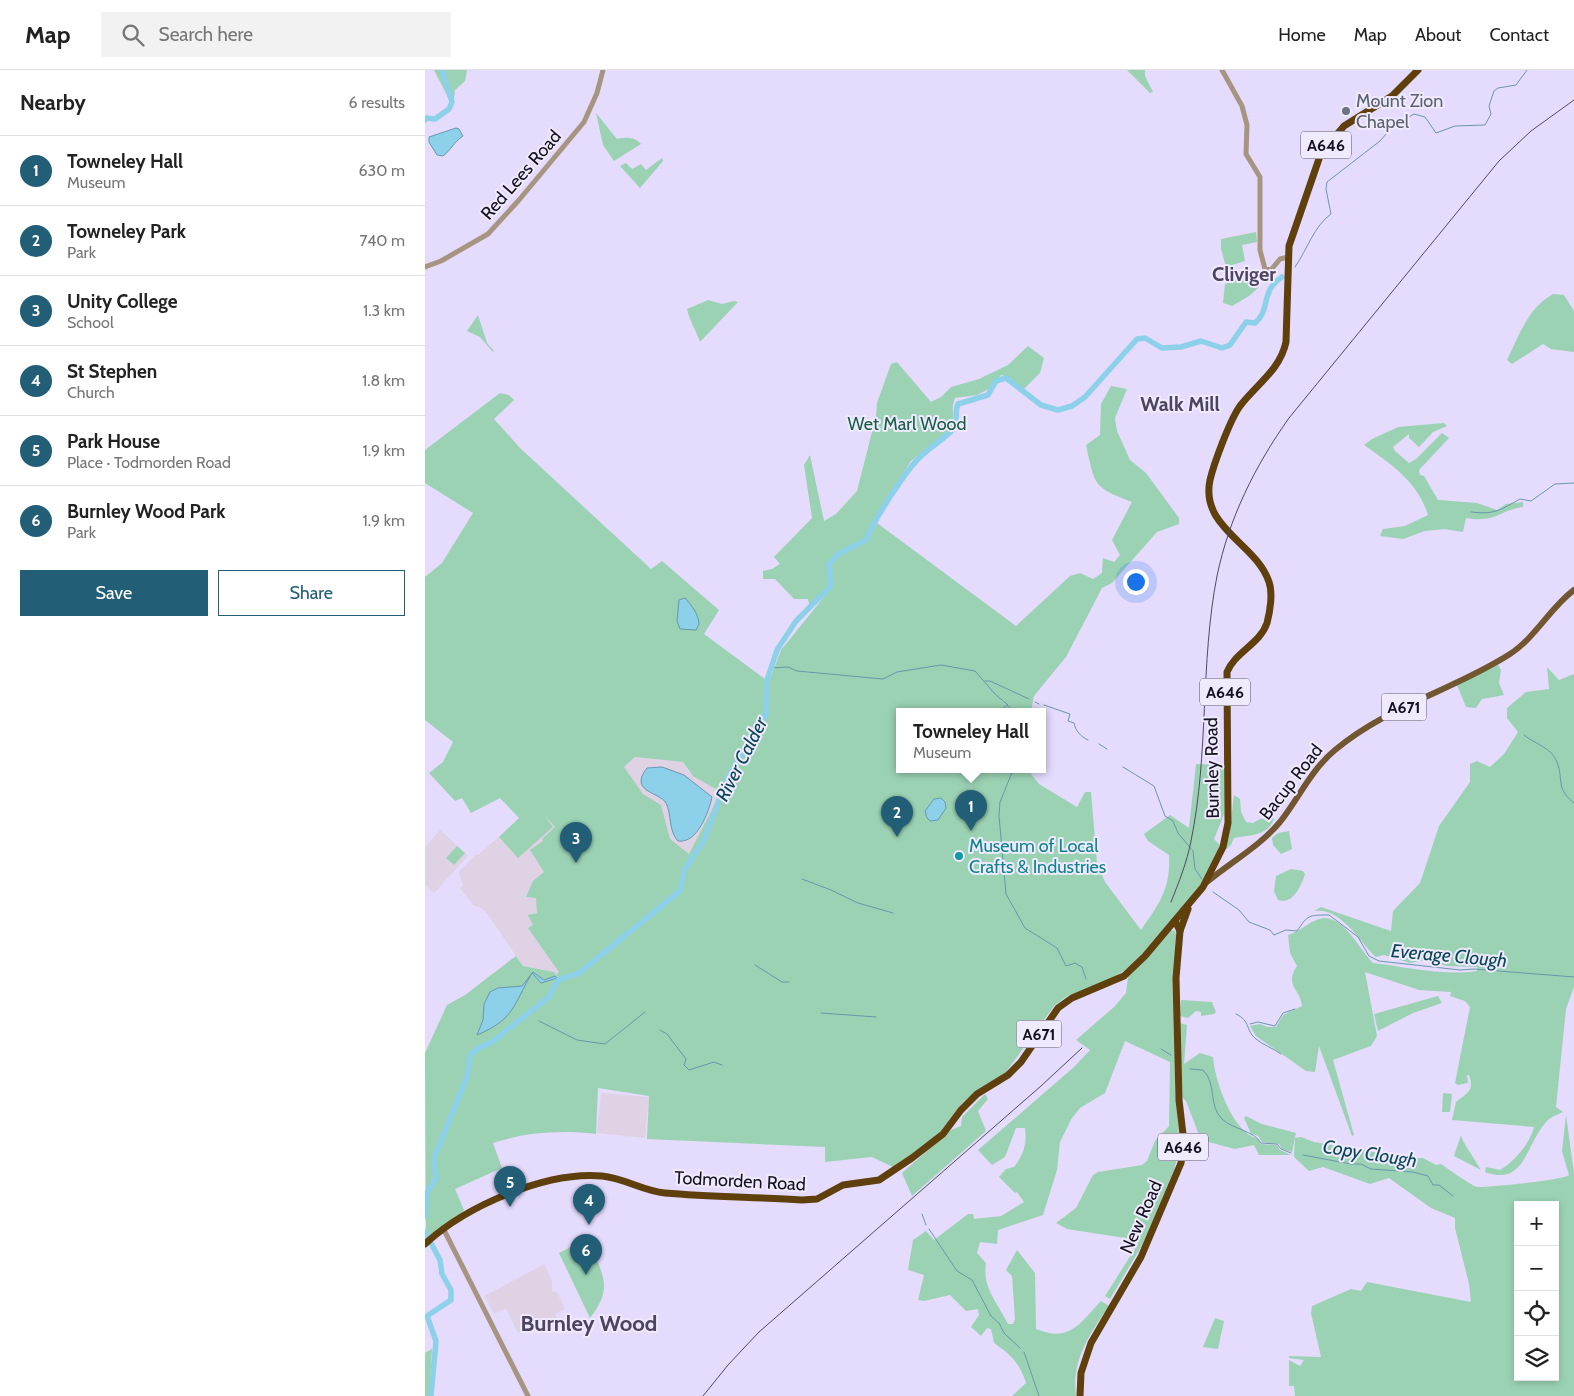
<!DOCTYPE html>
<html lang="en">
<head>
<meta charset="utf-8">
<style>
	:root { --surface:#fff; --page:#f2f2f2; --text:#222; --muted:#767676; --line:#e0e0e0; --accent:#235e77 }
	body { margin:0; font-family:Cabin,sans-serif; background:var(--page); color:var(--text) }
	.controls { position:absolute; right:15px; bottom:15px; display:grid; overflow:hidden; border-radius:0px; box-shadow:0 2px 8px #0003 }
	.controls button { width:45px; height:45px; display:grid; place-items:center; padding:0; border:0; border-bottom:1px solid var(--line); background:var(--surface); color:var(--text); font:25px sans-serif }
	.you { position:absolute; left:710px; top:511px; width:18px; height:18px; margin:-12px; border:4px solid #fff; border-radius:50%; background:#1a73e8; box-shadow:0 0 0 8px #1a73e833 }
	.badge { display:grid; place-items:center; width:32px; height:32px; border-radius:50%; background:var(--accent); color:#fff; font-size:16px; font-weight:700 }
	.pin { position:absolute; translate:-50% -41px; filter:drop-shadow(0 1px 2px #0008) }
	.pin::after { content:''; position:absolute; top:26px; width:18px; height:15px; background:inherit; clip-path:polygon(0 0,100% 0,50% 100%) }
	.popup { position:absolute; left:471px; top:638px; width:150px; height:65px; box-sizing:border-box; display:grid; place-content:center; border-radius:0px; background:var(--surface); filter:drop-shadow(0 1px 4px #0005); font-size:16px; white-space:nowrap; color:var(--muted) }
	.popup b { font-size:19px; color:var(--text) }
	.popup::after { content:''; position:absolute; left:50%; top:100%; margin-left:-10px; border:10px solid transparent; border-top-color:var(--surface) }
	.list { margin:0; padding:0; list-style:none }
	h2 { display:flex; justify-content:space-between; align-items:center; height:65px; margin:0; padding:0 20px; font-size:21px }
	h2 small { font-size:16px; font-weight:400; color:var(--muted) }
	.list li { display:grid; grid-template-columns:32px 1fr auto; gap:15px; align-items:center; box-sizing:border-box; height:70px; padding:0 20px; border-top:1px solid var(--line) }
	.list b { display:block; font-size:19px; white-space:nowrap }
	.list p { margin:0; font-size:16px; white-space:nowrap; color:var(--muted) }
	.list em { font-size:16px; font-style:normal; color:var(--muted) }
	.actions { display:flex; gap:10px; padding:15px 20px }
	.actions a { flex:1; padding:11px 0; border:1px solid var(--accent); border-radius:0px; text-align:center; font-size:18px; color:var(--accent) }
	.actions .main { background:var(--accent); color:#fff }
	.icon { flex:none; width:28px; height:28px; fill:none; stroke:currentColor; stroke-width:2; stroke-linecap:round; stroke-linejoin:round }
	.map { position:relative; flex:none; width:1149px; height:1326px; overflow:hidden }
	header { display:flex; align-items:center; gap:30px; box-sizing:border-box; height:70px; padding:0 25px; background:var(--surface); border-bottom:1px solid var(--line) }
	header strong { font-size:24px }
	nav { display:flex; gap:28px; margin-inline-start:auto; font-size:18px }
	.search { width:350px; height:45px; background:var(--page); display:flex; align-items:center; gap:12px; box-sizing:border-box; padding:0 18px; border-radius:0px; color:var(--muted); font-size:19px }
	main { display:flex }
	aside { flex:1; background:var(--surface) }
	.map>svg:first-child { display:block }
	.education { fill:#dfd2e5 }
	.green { fill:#9bd2b4; fill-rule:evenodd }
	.water { fill:#8dd0ea; stroke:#6997ac }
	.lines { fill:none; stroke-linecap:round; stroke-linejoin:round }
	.stream { stroke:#6997ac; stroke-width:1 }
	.river { stroke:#8dd0ea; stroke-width:5.5 }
	.minor { stroke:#a59581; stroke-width:5 }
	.major { stroke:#715630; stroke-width:6 }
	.highway { stroke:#5f400c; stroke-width:7 }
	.rail { stroke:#504b5d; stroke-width:1 }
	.worship-dot { fill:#6b7280; stroke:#f0eaff; stroke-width:2 }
	.culture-dot { fill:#0f9aa8; stroke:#f0eaff; stroke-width:2 }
	.labels { text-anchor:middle; stroke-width:4; stroke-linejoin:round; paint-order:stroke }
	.shield { fill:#f0eaff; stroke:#575261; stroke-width:1 }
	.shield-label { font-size:16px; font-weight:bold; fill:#15111d }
	.worship-label { font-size:18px; fill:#5b616d; stroke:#f0eaff; text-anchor:start }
	.street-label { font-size:18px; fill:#15111d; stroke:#f0eaff }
	.park-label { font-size:18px; fill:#175e40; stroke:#f0eaff }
	.culture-label { font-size:18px; fill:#0d838f; stroke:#f0eaff; text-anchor:start }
	.water-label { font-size:19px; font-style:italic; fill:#084556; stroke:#f0eaff }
	.quarter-label { font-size:20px; font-weight:bold; fill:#4d4460; stroke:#f0eaff }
	.district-label { font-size:22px; font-weight:bold; fill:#4d4460; stroke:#f0eaff }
</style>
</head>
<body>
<header>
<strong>Map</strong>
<div class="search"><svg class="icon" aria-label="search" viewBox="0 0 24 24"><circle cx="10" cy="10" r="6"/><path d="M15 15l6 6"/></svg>Search here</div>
<nav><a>Home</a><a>Map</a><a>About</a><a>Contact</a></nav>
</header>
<main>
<aside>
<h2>Nearby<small>6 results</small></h2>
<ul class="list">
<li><span class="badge">1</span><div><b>Towneley Hall</b><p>Museum</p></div><em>630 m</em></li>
<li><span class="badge">2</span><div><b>Towneley Park</b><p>Park</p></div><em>740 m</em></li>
<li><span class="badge">3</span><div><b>Unity College</b><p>School</p></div><em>1.3 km</em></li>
<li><span class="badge">4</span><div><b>St Stephen</b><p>Church</p></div><em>1.8 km</em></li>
<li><span class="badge">5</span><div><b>Park House</b><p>Place · Todmorden Road</p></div><em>1.9 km</em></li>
<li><span class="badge">6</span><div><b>Burnley Wood Park</b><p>Park</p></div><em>1.9 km</em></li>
</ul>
<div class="actions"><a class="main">Save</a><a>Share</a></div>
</aside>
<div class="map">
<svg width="1149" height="1326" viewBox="0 0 1149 1326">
	<rect width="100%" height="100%" fill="#e5dbfd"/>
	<g class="education">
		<path d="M210,687L258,692L263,701L296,722L245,823L131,905L128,902L98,896L61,842L55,837L49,836L35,818L38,816L34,802L51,784L53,785L111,734L138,750Z"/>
		<path d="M15,760L43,786L9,823L0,815V777Z"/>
		<path d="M176,1023L224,1027L220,1068L172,1063Z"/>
		<path d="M119,1194L127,1210V1221L132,1222L140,1239L130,1244L134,1252L113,1261L109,1254L93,1263L81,1238L69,1244L60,1226Z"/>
	</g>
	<g class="green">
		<path d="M9,0H42L40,11L30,20L28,37Z"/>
		<path d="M702,0H720V6L728,22L725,23Z"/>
		<path d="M171,43L192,69C201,67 210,67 216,74L189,91L178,75Z"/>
		<path d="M237,88L238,91L215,118L195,96L201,93L207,99L216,94L221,100Z"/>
		<path d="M831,162L832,172L817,175L820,191L801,197L796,179V169Z"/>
		<path d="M825,204L833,212L834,217L824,226L807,236L798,233L800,214Z"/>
		<path d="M1128,224L1139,225L1149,241V282L1126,279L1118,274L1087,294L1082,290C1094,265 1103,238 1128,224Z"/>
		<path d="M283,230L297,234L309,231L313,232L275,272C271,260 265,252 262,239Z"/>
		<path d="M53,245L62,273L69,281L68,282L55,267L42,261Z"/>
		<path d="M603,276L619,288L615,303L599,319L583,307L576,305L564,319L552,325L530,328C525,340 531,349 526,360L486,391L447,453L440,469L411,483L403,493L404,516L385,537L383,529H369L350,509H338V501L347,499L355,494L349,487L387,448L379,395L385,385L399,451L411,444L432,421L451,346L452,333L466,294L472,292L506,332L516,327L526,317L554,309L583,295Z"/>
		<path d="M686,316L702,319L690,348L692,361L705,390L721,403L754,448V454L732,462L687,513L677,518L641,587L609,626L606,642H475V700H603L614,714L652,737L660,722H666L672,793L680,812L716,860C734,834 746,818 744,785L723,771L719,764L745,745L764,758L771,694L799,695V744L789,769L795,775L776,815L718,883L700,900L681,912L644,925L629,936L581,1002L551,1021L537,1033L516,1061L470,1098L447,1087L400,1092V1077L222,1069L224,1026L173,1018L171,1064C136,1060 101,1062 68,1073L77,1098L30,1119L39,1140C36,1146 8,1162 1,1169L0,983L22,935L40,925L91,886L98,896L129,902L131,905L134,902L103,858L108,855L103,845L112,843L111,828L101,827L108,811L119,802L105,780L118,771L117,769L130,757L119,745L128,757L93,788L74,767L94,748L75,728L46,743L37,728L30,731L4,703L18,692L28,672L0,650V507L17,493L48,443L0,413V380L75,323L84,325L89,330L69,349L95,378L226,499L237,491L294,540L279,564L344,612L356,580L407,517L406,495L413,486L443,470L452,453L591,556L645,506L655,503L668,509L677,503L678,488L689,492L695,485L687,470L707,432C668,417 670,416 661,375L675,365L676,334ZM210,687L258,692L268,706L296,722L264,784L245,769L236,735L218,724L199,697Z"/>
		<path d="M1019,353L1022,356L1008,362L994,377L984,368V364L968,377L970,381L984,393L991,389L1017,363L1024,368L994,400L995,405L999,406L1013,430L1052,433L1072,440L1081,434L1098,432V437C1072,441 1072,453 1041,448L1038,462L1019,459L1000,461L978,469L955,466L958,459L980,456L1003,445C993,412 966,394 939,375L947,369L973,357Z"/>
		<path d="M1073,595L1076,600L1074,613L1079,625L1057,629L1051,638L1041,637L1032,615Z"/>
		<path d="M1122,597L1134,610L1149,604V917L1141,939L1131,1037L1138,1042C1132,1045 1125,1047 1121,1052C1101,1074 1100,1117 1060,1102L1061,1097L1075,1100C1090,1091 1104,1075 1109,1057L1027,1050L1031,1032C1042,1023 1050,1021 1044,1005H1042L1043,1013L1033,1015L1030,1013L1045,937L1040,931L1025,926L1026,922L994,920L940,902L952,966L946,976L908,990L929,1065L927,1066L894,976L890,1002L881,1001L831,966L825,956L835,954L842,957H851L858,945L877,936C875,918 859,916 872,896L865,883L863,865C874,862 882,853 894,849C916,841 935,880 948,893C982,897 1018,906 1052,901V897L1022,896L1001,890L985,893L959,885L951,887C934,872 917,837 889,841L896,837L966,861L968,841L995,813L1014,756L1045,712V694L1052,691L1065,697L1079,684L1093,662L1082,648V638L1101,622L1124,619Z"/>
		<path d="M809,725L815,729L816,742L821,752L828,753L835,749L849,748C844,766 825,765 809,768L806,775L799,781L804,766Z"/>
		<path d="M864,761L867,779L856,784L848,775L847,768L853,763Z"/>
		<path d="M32,776L40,783L29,795L21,788Z"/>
		<path d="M866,799L878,801L880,804C876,816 868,835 853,830L849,821L851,806Z"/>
		<path d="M746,860L750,861L752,867L749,898L750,1020L755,1077L749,1100L719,1172L685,1229L680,1226L713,1174V1170L642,1159L631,1153L651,1138L668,1105L673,1102L717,1095L722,1091L730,1071L744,1056L745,992L700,971L680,1023L655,1038L647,1048L635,1072L632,1100L618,1145L573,1160L572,1174L555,1172L552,1183L561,1193C557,1218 573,1233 583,1254H588L590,1249L587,1206L581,1200L592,1180L610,1203L611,1259C645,1273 655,1253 676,1231L684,1236C665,1263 646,1291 651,1326H587L601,1313C595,1293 585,1284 569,1273L566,1259L562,1258L556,1266L546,1257L554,1245L553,1239L541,1241L525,1225L499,1231L493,1230L499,1205L483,1200L488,1170L501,1161L509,1170L543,1144H548L549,1149L576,1146L599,1132L592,1122L590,1123L574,1107L581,1099L589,1097C599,1084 602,1074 600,1058H591L580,1087L567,1095L553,1080L649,997L665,980L651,970L689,937L701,923L703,907Z"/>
		<path d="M1013,926L1017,933L988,943L953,961L949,944Z"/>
		<path d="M756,930L787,932L791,942L789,944L776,946V942L771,941L763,948L755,946Z"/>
		<path d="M755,953L762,955L759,994L775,983L788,987C790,1011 807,1062 833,1069L836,1074L852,1075L855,1080L866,1085H834L829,1075L810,1079L776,1070L761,1031L757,1027Z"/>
		<path d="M1018,1023L1027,1024L1025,1042H1017Z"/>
		<path d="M560,1024L563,1029L553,1041L561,1061L487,1126L477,1103L526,1060L536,1056L537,1047Z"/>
		<path d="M1141,1045L1149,1103V1326H870L869,1316H864V1290L875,1296L879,1290L864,1288V1286L896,1287L886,1243L887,1236L926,1219L936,1221L942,1212L1046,1232L1044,1214L1030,1158V1148L1006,1138L964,1108L945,1114L898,1097L884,1101L869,1087L870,1068L876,1067L889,1072L985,1088H998L1011,1095L1016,1094C1022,1098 1047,1116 1052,1117C1061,1118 1139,1110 1144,1105L1137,1081ZM1093,1135H1130V1307H1093Z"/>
		<path d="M821,1046L837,1054L871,1063L867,1082L857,1079L854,1074L837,1072L833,1066L826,1064L819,1048Z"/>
		<path d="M1036,1065L1038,1071L1056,1100L1029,1086Z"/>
		<path d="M161,1169C177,1201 190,1217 165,1248L134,1183Z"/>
		<path d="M790,1248L799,1251L793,1279L778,1277Z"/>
		<path d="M7,1279L4,1326H0V1283Z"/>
	</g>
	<g class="water">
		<path d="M31,58L34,59L38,66C29,72 26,80 18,86L12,85L4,72V67Z"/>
		<path d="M260,528C267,536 273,543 274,554L271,560L255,559L252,551L254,530Z"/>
		<path d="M237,697L259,705L287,727C284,742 272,774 253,771C243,760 247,745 241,733C235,722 203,722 222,698Z"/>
		<path d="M516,728L520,732L521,738L513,750L505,751L502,748L500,741L509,729Z"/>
		<path d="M108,902L119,910L130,906L132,908L116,913L107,903C88,935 90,949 52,965L58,950L59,934L65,922L73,918L97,916Z"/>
	</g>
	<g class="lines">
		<g class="stream">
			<path d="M870,197C882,180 889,156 906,144L901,119L902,112L955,71L967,57L989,44L1000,47L1011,63L1030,56L1060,55L1066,44L1064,36L1069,21L1073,18L1091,15L1102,0"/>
			<path d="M1046,442C1070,445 1075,440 1095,429L1106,431L1130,414L1149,413"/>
			<path d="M346,598L363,597L372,601L458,609L472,602L516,595L550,601L570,624L583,635L572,642"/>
			<path d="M560,611H565L604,629"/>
			<path d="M610,632L614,634"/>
			<path d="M619,635L645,644L643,651L649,653C650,660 656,667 663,670"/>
			<path d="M584,636L587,642"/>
			<path d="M1099,665C1110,674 1127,678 1132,692C1139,710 1130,718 1149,733"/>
			<path d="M674,674L682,679"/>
			<path d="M698,697L729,716L740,746L748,751L753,763L768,781L770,799L777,809"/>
			<path d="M588,700L575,732L574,746L581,824L600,858L632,878L641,896L650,893L657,897L661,909"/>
			<path d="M377,809L406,820L433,833L468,843"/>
			<path d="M788,822L814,840L824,852L845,860L849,865L861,860L872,861C883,845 883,845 904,845L933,867L944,886L954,891L1035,900L1049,899L1149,907"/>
			<path d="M330,895L357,912H364"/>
			<path d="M396,943L451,947"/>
			<path d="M811,944C826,951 820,960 831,969C838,975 848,978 856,984"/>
			<path d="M114,951L152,970L180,974L220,942"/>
			<path d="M825,954L833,952L850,956L858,943L870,939"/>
			<path d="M235,960L242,964L261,989L259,995L264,1000L289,992L297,995"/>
			<path d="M736,979L746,985"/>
			<path d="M765,999L778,1000C792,1013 783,1036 797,1049C809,1060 828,1060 836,1073L852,1074L856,1079L866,1083"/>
			<path d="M878,1085L926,1094H936L946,1099L988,1102L1003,1106L1008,1115H1014L1028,1126"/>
			<path d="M497,1144L501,1155"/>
			<path d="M504,1159L532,1201L547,1210L566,1246L574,1253L579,1263L595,1278"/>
			<path d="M599,1282L614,1326"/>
		</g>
		<g class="river">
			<path d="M0,50L1,48L10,49L24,39L27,32L17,0"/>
			<path d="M0,1146L2,1123L11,1108L9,1088L42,1007L45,985L55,977L67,972L124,927L133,910L154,903L255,821L260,799L278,772L302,709L341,644L342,610L352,580L371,551L406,516L404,494L413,484L441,470C449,450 478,405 493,389C502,379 521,368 528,359C534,352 529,342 533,334L563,325L571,311L581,308L616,335L633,340L647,336L660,327L712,269L720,268L737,278L756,277L776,271L797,278L805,275L821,252L830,253C846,240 835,221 857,207"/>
			<path d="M0,1162L15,1190L17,1204L26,1220V1230L2,1246L11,1271L6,1326"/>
		</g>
		<g class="minor">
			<path d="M797,0L817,36L822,55L821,84L835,107V180L840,199L846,200L855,189L863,187"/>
			<path d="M0,197L16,191L63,164L94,130L159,52L172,23L178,0"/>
			<path d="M19,1160L103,1326"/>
		</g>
		<path class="major" d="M782,812C806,792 835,776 855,752C874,728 885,701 910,680C962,636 1029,620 1085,584C1110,568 1125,538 1149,520"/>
		<g class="highway">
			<path d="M755,861L763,839"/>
			<path d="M0,1174C41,1136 121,1101 177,1106C199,1108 218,1121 240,1123C285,1127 332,1127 377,1130L392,1129L418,1115L454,1110L487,1088L518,1064L536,1040L552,1024L583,1005L596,992L633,938L647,928L699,906L720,886L778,817L798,777L803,753L802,602C810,582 835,574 842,553C845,542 848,523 844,512C831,473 775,458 785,410C789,393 805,350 815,336C832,314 855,300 861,272L864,176L896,83L919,56L967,26L993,0"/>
			<path d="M655,1326L656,1303L666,1273L716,1187L756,1093L759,1073L754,1030L751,908L755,861L750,851"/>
		</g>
		<g class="rail">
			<path d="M746,832C754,812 762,792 766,771C784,684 775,593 792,506C804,448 830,396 864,348L1074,91L1106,61L1149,30"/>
			<path d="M278,1326L303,1295L334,1262L616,1016L657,978"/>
		</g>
	</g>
	<circle class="worship-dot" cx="921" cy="41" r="5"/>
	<circle class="culture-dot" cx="534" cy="786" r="5"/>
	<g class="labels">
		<g class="shield">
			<rect x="876" y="61.5" width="50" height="27" rx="4"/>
			<rect x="775" y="608.5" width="50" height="27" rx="4"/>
			<rect x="956.5" y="623.5" width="45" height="27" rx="4"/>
			<rect x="591.5" y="950.5" width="45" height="27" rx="4"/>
			<rect x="733" y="1063.5" width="50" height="27" rx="4"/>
		</g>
		<g class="shield-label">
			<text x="901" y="81">A646</text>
			<text x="800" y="628">A646</text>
			<text x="979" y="643">A671</text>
			<text x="614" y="970">A671</text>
			<text x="758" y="1083">A646</text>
		</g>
		<g class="worship-label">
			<text x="931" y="37">Mount Zion<tspan x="931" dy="21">Chapel</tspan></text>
		</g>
		<g class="street-label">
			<text transform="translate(96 105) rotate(-49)" y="6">Red Lees Road</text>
			<text transform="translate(787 698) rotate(-91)" y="6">Burnley Road</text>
			<text transform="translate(866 712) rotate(-52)" y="6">Bacup Road</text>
			<text transform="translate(315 1111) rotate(3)" y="6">Todmorden Road</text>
			<text transform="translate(716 1147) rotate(-66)" y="6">New Road</text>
		</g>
		<g class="park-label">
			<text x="482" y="360">Wet Marl Wood</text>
		</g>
		<g class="culture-label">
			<text x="544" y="782">Museum of Local<tspan x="544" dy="21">Crafts &amp; Industries</tspan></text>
		</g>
		<g class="water-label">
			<text transform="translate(316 689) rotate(-63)" y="7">River Calder</text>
			<text transform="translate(1024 885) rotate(5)" y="7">Everage Clough</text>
			<text transform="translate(945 1083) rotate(9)" y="7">Copy Clough</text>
		</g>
		<g class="quarter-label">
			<text x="819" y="211">Cliviger</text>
			<text x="755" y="341">Walk Mill</text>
		</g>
		<g class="district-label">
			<text x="164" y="1261">Burnley Wood</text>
		</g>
	</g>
</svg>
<div class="controls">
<button>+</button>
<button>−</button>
<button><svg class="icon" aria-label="locate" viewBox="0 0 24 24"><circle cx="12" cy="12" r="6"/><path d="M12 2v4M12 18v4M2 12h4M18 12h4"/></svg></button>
<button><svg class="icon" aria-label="layers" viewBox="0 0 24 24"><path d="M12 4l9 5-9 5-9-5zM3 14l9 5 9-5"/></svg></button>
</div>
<div class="you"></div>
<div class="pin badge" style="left:546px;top:761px">1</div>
<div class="popup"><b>Towneley Hall</b>Museum</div>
<div class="pin badge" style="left:472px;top:767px">2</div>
<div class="pin badge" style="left:151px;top:793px">3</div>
<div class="pin badge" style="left:164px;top:1155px">4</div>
<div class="pin badge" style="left:85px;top:1137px">5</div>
<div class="pin badge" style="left:161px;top:1205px">6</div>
</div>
</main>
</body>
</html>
